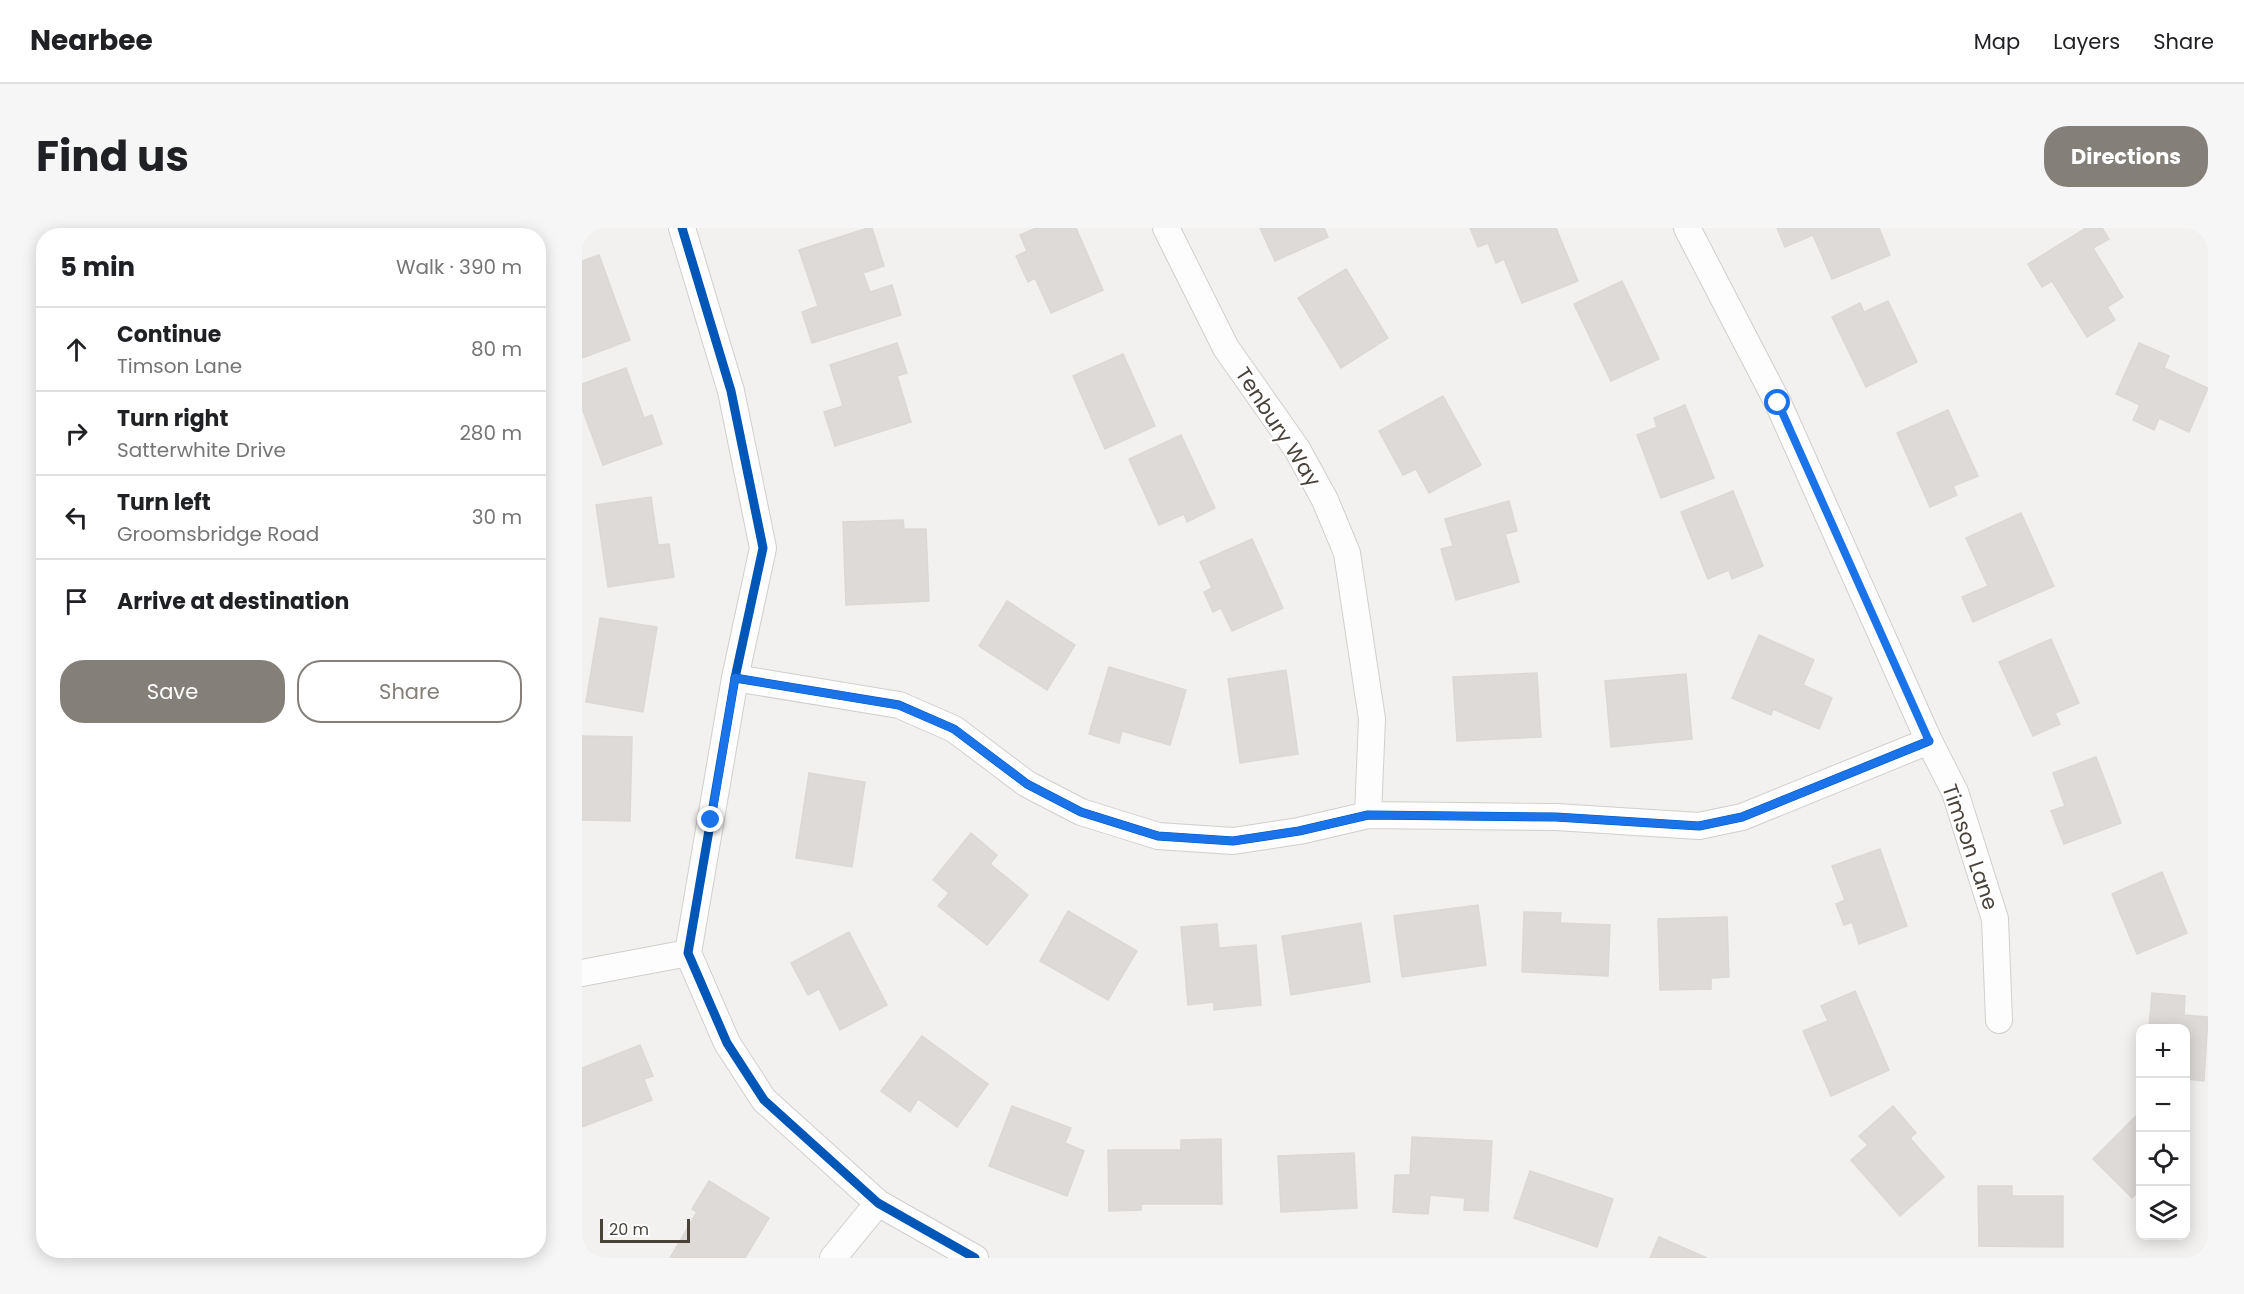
<!DOCTYPE html>
<html lang="en">
<head>
<meta charset="utf-8">
<style>
	:root { --surface:#fff; --page:#f6f6f6; --text:#202124; --muted:#757577; --line:#e0e0e0; --accent:#847f79 }
	body { margin:0; font-family:Poppins,sans-serif; background:var(--page); color:var(--text) }
	.controls { position:absolute; right:18px; bottom:18px; display:grid; overflow:hidden; border-radius:12px; box-shadow:0 3px 15px #0003 }
	.controls button { width:54px; height:54px; display:grid; place-items:center; padding:0; border:0; border-bottom:2px solid var(--line); background:var(--surface); color:var(--text); font:30px sans-serif }
	.scale { position:absolute; left:18px; bottom:15px; width:90px; box-sizing:border-box; padding-left:6px; border:3px solid #49423a; border-top:0; font-size:16px; line-height:21px; white-space:nowrap; color:#49423a; -webkit-text-stroke:4px #fff; paint-order:stroke }
	.stop { position:absolute; width:18px; height:18px; margin:-14px; border:4px solid #1a73e8; border-radius:50%; background:#fff }
	.stop.end { background:#1a73e8; border-color:#fff; box-shadow:0 2px 6px #0008 }
	.list { margin:0; padding:0; list-style:none }
	h2 { display:flex; justify-content:space-between; align-items:center; height:78px; margin:0; padding:0 24px; font-size:26px }
	h2 small { font-size:20px; font-weight:400; color:var(--muted) }
	.list li { display:grid; grid-template-columns:39px 1fr auto; gap:18px; align-items:center; box-sizing:border-box; height:84px; padding:0 24px; border-top:2px solid var(--line) }
	.list b { display:block; font-size:22px; white-space:nowrap }
	.list p { margin:0; font-size:20px; white-space:nowrap; color:var(--muted) }
	.list em { font-size:20px; font-style:normal; color:var(--muted) }
	.actions { display:flex; gap:12px; padding:18px 24px }
	.actions a { flex:1; padding:14px 0; border:2px solid var(--accent); border-radius:24px; text-align:center; font-size:21px; color:var(--accent) }
	.actions .main { background:var(--accent); color:#fff }
	.icon { flex:none; width:33px; height:33px; fill:none; stroke:currentColor; stroke-width:2; stroke-linecap:round; stroke-linejoin:round }
	.map { position:relative; flex:none; width:1626px; height:1030px; overflow:hidden; border-radius:24px }
	header { display:flex; align-items:center; gap:36px; box-sizing:border-box; height:84px; padding:0 30px; background:var(--surface); border-bottom:2px solid var(--line) }
	header strong { font-size:28px }
	nav { display:flex; gap:33px; margin-inline-start:auto; font-size:21px }
	.intro { display:flex; align-items:center; justify-content:space-between; box-sizing:border-box; height:144px; padding:0 36px }
	h1 { margin:0; font-size:42px }
	.button { padding:15px 27px; border-radius:24px; background:var(--accent); color:#fff; font-size:21px; font-weight:700 }
	main { display:flex; gap:36px; padding:0 36px }
	aside { flex:1; background:var(--surface); border-radius:24px; box-shadow:0 3px 15px #0003 }
	.map>svg:first-child { display:block }
	.building { fill:#dddad7; stroke:#dbd8d5; stroke-width:1.5 }
	.lines { fill:none; stroke-linecap:round; stroke-linejoin:round }
	.minor-casing { stroke:#d1cfcc; stroke-width:28 }
	.minor { stroke:#fdfdfd; stroke-width:26 }
	.cycleway-casing { stroke:#fff; stroke-width:13 }
	.cycleway { stroke:#0057b8; stroke-width:9 }
	.route { stroke:#1a73e8; stroke-width:8 }
	.labels { text-anchor:middle; stroke-width:4.5; stroke-linejoin:round; paint-order:stroke }
	.street-label { font-size:21px; fill:#49423a; stroke:#fff }
</style>
</head>
<body>
<header>
<strong>Nearbee</strong>
<nav><a>Map</a><a>Layers</a><a>Share</a></nav>
</header>
<div class="intro"><h1>Find us</h1><a class="button">Directions</a></div>
<main>
<aside>
<h2>5 min<small>Walk · 390 m</small></h2>
<ul class="list">
<li><svg class="icon" aria-label="ahead" viewBox="0 0 24 24"><path d="M12 20V5M6 11l6-6 6 6"/></svg><div><b>Continue</b><p>Timson Lane</p></div><em>80 m</em></li>
<li><svg class="icon" aria-label="right" viewBox="0 0 24 24"><path d="M7 20v-9h11M14 6l5 5-5 5"/></svg><div><b>Turn right</b><p>Satterwhite Drive</p></div><em>280 m</em></li>
<li><svg class="icon" aria-label="left" viewBox="0 0 24 24"><path d="M17 20v-9H6M10 6l-5 5 5 5"/></svg><div><b>Turn left</b><p>Groomsbridge Road</p></div><em>30 m</em></li>
<li><svg class="icon" aria-label="arrive" viewBox="0 0 24 24"><path d="M6 21V4h12l-3 4 3 4H6"/></svg><div><b>Arrive at destination</b></div></li>
</ul>
<div class="actions"><a class="main">Save</a><a>Share</a></div>
</aside>
<div class="map">
<svg width="1626" height="1030" viewBox="0 0 1626 1030">
	<rect width="100%" height="100%" fill="#f3f1ef"/>
	<g class="building">
		<path d="M286,0H290L302,38L281,45L288,64L310,57L319,87L230,115L220,84L236,78L217,22Z"/>
		<path d="M454,0H494L521,62L469,85L453,50L446,54L434,28L445,23L438,7Z"/>
		<path d="M678,0H742L746,9L693,33Z"/>
		<path d="M888,0H974L996,53L940,75L922,31L914,35L906,15L896,19Z"/>
		<path d="M1195,0H1297L1308,27L1250,51L1231,7L1203,19Z"/>
		<path d="M1504,0H1520L1527,11L1511,20L1541,69L1525,79L1533,92L1505,109L1470,53L1460,59L1446,36Z"/>
		<path d="M17,27L48,112L0,130V33Z"/>
		<path d="M764,41L806,110L759,140L716,70Z"/>
		<path d="M1040,53L1077,131L1029,153L992,76Z"/>
		<path d="M1306,73L1335,134L1284,159L1250,89L1278,75L1282,84Z"/>
		<path d="M315,115L325,145L315,148L329,194L253,218L242,184L261,178L248,137Z"/>
		<path d="M1557,115L1587,128L1582,140L1626,160L1607,204L1577,190L1572,202L1551,192L1558,177L1534,166Z"/>
		<path d="M541,126L573,198L523,221L491,148Z"/>
		<path d="M44,140L62,190L70,187L80,216L21,237L0,180V156Z"/>
		<path d="M861,168L899,237L847,265L834,241L821,247L797,203Z"/>
		<path d="M1103,177L1132,250L1079,270L1055,207L1075,199L1072,190Z"/>
		<path d="M1366,182L1396,248L1371,258L1375,267L1348,279L1315,205Z"/>
		<path d="M599,207L633,280L605,294L602,286L577,297L547,231Z"/>
		<path d="M1151,263L1181,338L1150,351L1147,342L1126,351L1099,284Z"/>
		<path d="M69,269L76,317L87,316L92,349L26,359L14,277Z"/>
		<path d="M927,273L935,303L923,306L937,354L874,372L859,321L871,318L863,291Z"/>
		<path d="M1439,285L1472,358L1391,394L1380,369L1406,358L1384,310Z"/>
		<path d="M321,292L322,301H344L347,373L264,377L261,294Z"/>
		<path d="M670,311L701,380L650,403L639,380L631,384L622,364L630,360L618,334Z"/>
		<path d="M425,373L493,417L465,462L397,418Z"/>
		<path d="M18,390L75,399L61,484L4,474Z"/>
		<path d="M1177,407L1232,432L1221,457L1250,470L1237,501L1191,481L1189,487L1150,470Z"/>
		<path d="M1469,411L1497,475L1473,485L1478,496L1451,508L1417,434Z"/>
		<path d="M527,439L604,462L588,517L540,503L537,515L507,506Z"/>
		<path d="M704,442L716,526L658,535L646,451Z"/>
		<path d="M955,445L959,509L875,513L871,449Z"/>
		<path d="M1104,446L1110,511L1029,519L1023,453Z"/>
		<path d="M0,508L50,509L48,593L0,592Z"/>
		<path d="M1514,529L1539,595L1482,616L1469,583L1483,578L1471,545Z"/>
		<path d="M227,545L283,554L270,639L214,630Z"/>
		<path d="M389,605L415,627L408,636L446,667L405,717L356,678L367,665L351,652Z"/>
		<path d="M1298,621L1325,698L1277,716L1270,694L1262,697L1254,676L1263,672L1250,638Z"/>
		<path d="M1580,644L1605,705L1555,726L1530,666Z"/>
		<path d="M896,677L904,737L820,749L812,688Z"/>
		<path d="M486,683L555,723L526,772L458,733Z"/>
		<path d="M942,684L979,685L978,695L1028,697L1026,748L940,744Z"/>
		<path d="M1145,689L1147,749L1129,750V761L1078,762L1076,691Z"/>
		<path d="M779,695L788,754L709,767L700,708Z"/>
		<path d="M635,696L637,720L674,717L679,777L632,782V774L606,777L599,699Z"/>
		<path d="M267,704L305,777L258,802L237,761L226,767L209,735Z"/>
		<path d="M1273,763L1307,842L1249,868L1221,803L1246,793L1239,778Z"/>
		<path d="M1570,765L1603,768L1602,787L1626,789L1622,853L1604,851V800H1567Z"/>
		<path d="M340,808L406,856L375,899L336,871L328,884L299,863Z"/>
		<path d="M58,817L71,848L62,851L70,872L0,899V840Z"/>
		<path d="M430,878L489,900L483,915L502,923L485,968L407,938Z"/>
		<path d="M1311,878L1334,905L1328,910L1362,949L1318,988L1269,932L1286,917L1277,908Z"/>
		<path d="M1558,884V961L1550,970L1511,931Z"/>
		<path d="M830,909L910,913L906,983L882,982L883,970L848,967L846,986L811,984L813,947H828Z"/>
		<path d="M639,911L640,976H559V982L527,983L526,922H599V912Z"/>
		<path d="M772,925L775,980L699,984L696,928Z"/>
		<path d="M948,943L1031,971L1015,1019L932,990Z"/>
		<path d="M127,953L187,990L163,1030H88L115,984L110,981Z"/>
		<path d="M1396,958H1430V968H1481V1019L1397,1018Z"/>
		<path d="M1077,1009L1125,1030H1068Z"/>
	</g>
	<g class="lines">
		<g class="minor-casing">
			<g id="minor">
				<path d="M100,0L149,163L181,320L153,450L106,725L145,815L182,872L296,975L393,1030"/>
				<path d="M584,0L644,120L715,221L743,272L765,325L790,491L786,587"/>
				<path d="M1105,0L1196,175L1347,513L1373,564L1413,691L1417,792"/>
				<path d="M153,450L317,477L372,501L445,556L499,584L576,608L651,613L717,603L786,587L974,589L1117,598L1160,589L1347,513"/>
				<path d="M0,745L106,725"/>
				<path d="M251,1030L296,975"/>
			</g>
		</g>
		<use href="#minor" class="minor"/>
		<g class="cycleway-casing">
			<g id="cycleway">
				<path d="M100,0L149,163L181,320L153,450L106,725L145,815L182,872L296,975L393,1030"/>
				<path d="M153,450L317,477L372,501L445,556L499,584L576,608L651,613L717,603L786,587L974,589L1117,598L1160,589L1347,513"/>
			</g>
		</g>
		<use href="#cycleway" class="cycleway"/>
	</g>
	<g class="lines">
		<path class="route" d="M129,592L153,450L316,477L372,501L445,556L499,584L576,608L651,613L717,603L786,587L974,589L1117,598L1160,589L1347,513L1196,175"/>
	</g>
	<g class="labels">
		<g class="street-label">
			<text transform="translate(696 199) rotate(57)" y="7">Tenbury Way</text>
			<text transform="translate(1388 619) rotate(71)" y="7">Timson Lane</text>
		</g>
	</g>
</svg>
<div class="controls">
<button>+</button>
<button>−</button>
<button><svg class="icon" aria-label="locate" viewBox="0 0 24 24"><circle cx="12" cy="12" r="6"/><path d="M12 2v4M12 18v4M2 12h4M18 12h4"/></svg></button>
<button><svg class="icon" aria-label="layers" viewBox="0 0 24 24"><path d="M12 4l9 5-9 5-9-5zM3 14l9 5 9-5"/></svg></button>
</div>
<div class="scale">20 m</div>
<div class="stop" style="left:1196px;top:175px"></div>
<div class="stop end" style="left:129px;top:592px"></div>
</div>
</main>
</body>
</html>
